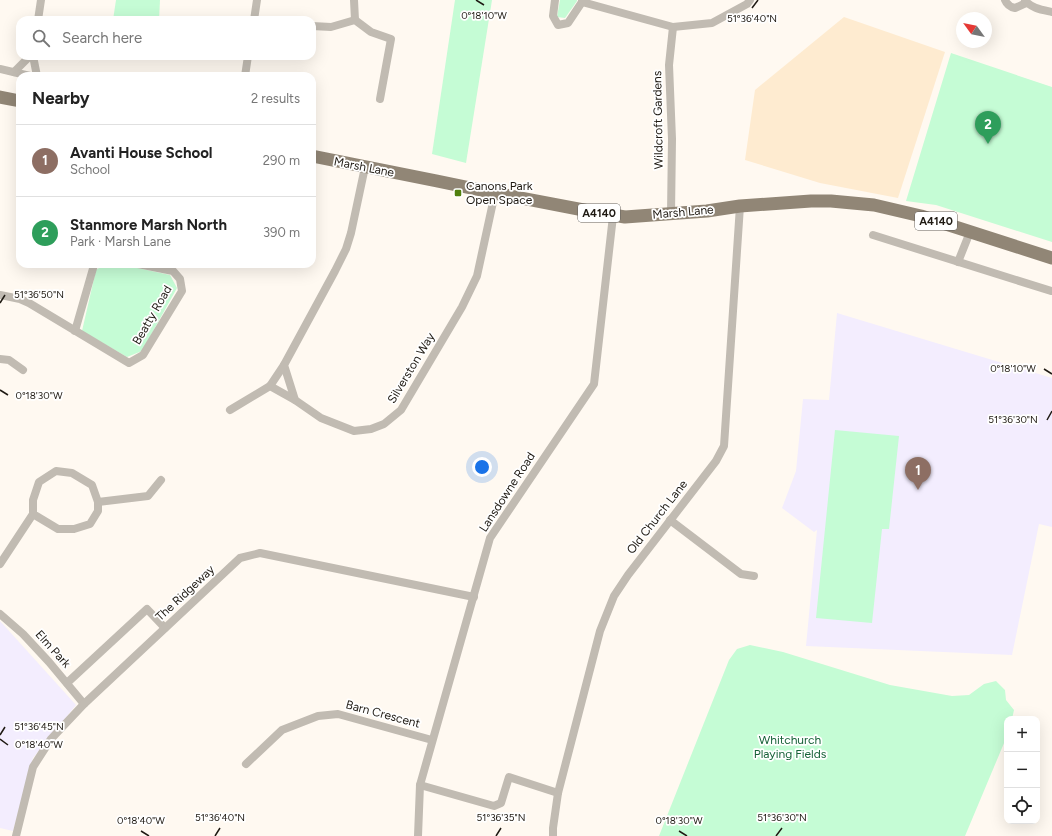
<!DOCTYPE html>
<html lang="en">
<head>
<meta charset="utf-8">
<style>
	:root { --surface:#fff; --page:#f2f2f2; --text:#222; --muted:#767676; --line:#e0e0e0; --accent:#d93025 }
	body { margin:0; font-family:Figtree,sans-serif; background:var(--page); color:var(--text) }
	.controls { position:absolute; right:12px; bottom:12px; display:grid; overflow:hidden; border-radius:8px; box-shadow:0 4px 16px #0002 }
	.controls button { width:36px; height:36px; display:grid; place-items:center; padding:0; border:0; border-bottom:1px solid var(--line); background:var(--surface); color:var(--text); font:20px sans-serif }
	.compass { position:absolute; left:956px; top:12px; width:36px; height:36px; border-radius:50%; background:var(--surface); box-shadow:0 4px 16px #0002; rotate:303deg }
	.you { position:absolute; left:482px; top:467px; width:14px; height:14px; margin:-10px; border:3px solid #fff; border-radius:50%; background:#1a73e8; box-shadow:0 0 0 6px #1a73e833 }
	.badge { display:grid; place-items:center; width:26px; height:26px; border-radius:50%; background:var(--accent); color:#fff; font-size:13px; font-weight:700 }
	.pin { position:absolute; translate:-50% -33px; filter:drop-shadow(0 1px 2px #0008) }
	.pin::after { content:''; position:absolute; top:21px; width:14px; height:12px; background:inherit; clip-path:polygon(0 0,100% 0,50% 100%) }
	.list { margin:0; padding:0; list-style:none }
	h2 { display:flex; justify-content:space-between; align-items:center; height:52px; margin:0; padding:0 16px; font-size:17px }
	h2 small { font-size:13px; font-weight:400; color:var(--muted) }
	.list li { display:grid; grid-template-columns:26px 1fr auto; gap:12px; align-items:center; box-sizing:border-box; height:72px; padding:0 16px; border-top:1px solid var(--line) }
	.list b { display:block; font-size:15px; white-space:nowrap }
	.list p { margin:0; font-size:13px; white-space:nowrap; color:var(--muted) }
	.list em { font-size:13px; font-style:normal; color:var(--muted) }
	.icon { flex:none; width:22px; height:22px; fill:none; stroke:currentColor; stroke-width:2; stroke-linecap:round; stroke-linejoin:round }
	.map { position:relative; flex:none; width:1052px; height:836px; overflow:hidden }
	.search { position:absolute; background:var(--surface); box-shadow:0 4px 16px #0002; left:16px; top:16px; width:300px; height:44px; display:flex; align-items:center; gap:10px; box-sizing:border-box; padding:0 14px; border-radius:12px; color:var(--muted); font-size:15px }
	.panel { position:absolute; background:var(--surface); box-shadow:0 4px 16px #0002; left:16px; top:72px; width:300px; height:196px; border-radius:12px }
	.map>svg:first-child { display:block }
	.built { fill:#feebd0 }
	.education { fill:#f3edfe }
	.green { fill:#c5fcd5 }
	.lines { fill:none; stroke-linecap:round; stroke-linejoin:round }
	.minor { stroke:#c1bbb2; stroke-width:8 }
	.primary { stroke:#918676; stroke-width:13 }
	.ticks { fill:none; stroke:#1f1a13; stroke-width:1.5 }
	.poi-dot { fill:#50800e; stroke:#fff; stroke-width:1.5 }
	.labels { text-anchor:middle; stroke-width:3.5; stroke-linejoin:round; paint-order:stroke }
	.shield { fill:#fff; stroke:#625f5a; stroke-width:1 }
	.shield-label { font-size:11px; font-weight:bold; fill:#1f1a13 }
	.street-label { font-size:12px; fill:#1f1a13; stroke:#fff }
	.poi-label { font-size:12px; fill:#1f1a13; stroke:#fff; text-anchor:start }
	.park-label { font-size:12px; fill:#176238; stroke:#fff }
	.ticks-label { font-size:10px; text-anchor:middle; fill:#1f1a13; stroke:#fff; stroke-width:3.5; stroke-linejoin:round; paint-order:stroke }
</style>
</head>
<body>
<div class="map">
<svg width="1052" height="836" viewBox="0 0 1052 836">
	<rect width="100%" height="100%" fill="#fff9f1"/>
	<path class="built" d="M844,17L945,52L898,198L820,183L745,160L755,90Z"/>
	<g class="education">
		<path d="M837,313L1052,378V527L1039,524L1012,655L806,646L817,530L814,532L782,508L796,471L803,399L829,400Z"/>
		<path d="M0,621L76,705L33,758L13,831L0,828Z"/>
	</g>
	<g class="green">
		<path d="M116,0H160L159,20H113Z"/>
		<path d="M455,0H492L466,163L432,154Z"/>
		<path d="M560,0H577V1L565,18L557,17Z"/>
		<path d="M951,53L1052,87V242L936,205L906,201Z"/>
		<path d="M105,264H119L170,275L177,288L142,351L127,357L82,331L96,270Z"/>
		<path d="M835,430L899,436L889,529H882L872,623L816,618Z"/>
		<path d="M750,645L783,652L890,685L952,696L969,695L984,684L996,681L1005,690L1006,700L1014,710L1012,719H1007V736L965,836H659L729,660L737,649Z"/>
	</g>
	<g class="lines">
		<g class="minor">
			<path d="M354,0L355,20"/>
			<path d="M555,0L553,16L558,25L568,23L582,2"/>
			<path d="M582,0V2L673,27L712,23L747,4L750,0"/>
			<path d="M1005,0C1007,5 1010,7 1015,8L1026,3"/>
			<path d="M1025,0C1030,8 1043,10 1052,12"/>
			<path d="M38,20L41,0"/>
			<path d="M254,20L257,0"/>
			<path d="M312,26L331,27L355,20L371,32L391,39L380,99"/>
			<path d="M33,56L37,76"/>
			<path d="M0,69L30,76"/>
			<path d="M14,72L30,56"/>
			<path d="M245,76L248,56"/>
			<path d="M365,167L351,233L346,249L335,271L284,365L295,400L321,418L354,431L371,429L384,424L401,410L462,307L477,276L495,193"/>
			<path d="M671,214L672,139L669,65L673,27"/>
			<path d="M873,235L1051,291"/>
			<path d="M958,262L970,232"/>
			<path d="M0,295L20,299L29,303L129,363L143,355L182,291L180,279L173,271L138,264"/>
			<path d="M75,331L94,265L95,264"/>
			<path d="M0,359L9,360L23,370"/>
			<path d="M270,386L284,365"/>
			<path d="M230,410L270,386L295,400"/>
			<path d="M56,471L72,473L92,485L98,502V511L90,524L74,529H58L33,514V500L39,482Z"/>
			<path d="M98,502L148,496L161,480"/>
			<path d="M670,520L741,574L754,576"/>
			<path d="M0,564L33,514"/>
			<path d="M0,614L23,634L49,662L84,704"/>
			<path d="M67,683L147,609L165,628"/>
			<path d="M246,764L282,730L318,716L338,714L432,740"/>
			<path d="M420,785L494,806L501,803L509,777L558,793"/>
			<path d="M16,836L33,767L51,739L84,704L240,558L260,553L474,597"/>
			<path d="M418,836L420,785L490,538L594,384L613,216"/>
			<path d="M553,836V828L558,793L600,631L614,596L628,575L716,461L724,446L740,206"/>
		</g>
		<g class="primary">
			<path d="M0,97L20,101"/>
			<path d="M312,156L437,181L495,193L594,212L625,217L707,211L740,206L811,201H831L874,205L921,216L1052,258"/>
		</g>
	</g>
	<path class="ticks" d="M476,0L484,5M752,8L758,0M0,303L5,295M1044,369L1052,374M0,390L8,395M1047,420L1052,411M0,735L5,727M0,739L8,745M141,831L149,836M679,831L687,836M215,836L220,828M496,836L501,828M776,836L782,828"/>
	<rect class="poi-dot" x="454" y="189" width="8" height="8" rx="2"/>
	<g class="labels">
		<g class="shield">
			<rect x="578" y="204" width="42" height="18" rx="3"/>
			<rect x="915" y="212" width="42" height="18" rx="3"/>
		</g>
		<g class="shield-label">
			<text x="599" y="217">A4140</text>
			<text x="936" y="225">A4140</text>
		</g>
		<g class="street-label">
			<text transform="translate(658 120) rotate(-91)" y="4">Wildcroft Gardens</text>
			<text transform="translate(364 167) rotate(11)" y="4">Marsh Lane</text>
			<text transform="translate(683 212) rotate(-5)" y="4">Marsh Lane</text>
			<text transform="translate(152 315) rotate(-60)" y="4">Beatty Road</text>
			<text transform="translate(411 368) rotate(-59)" y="4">Silverston Way</text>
			<text transform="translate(507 492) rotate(-57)" y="4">Lansdowne Road</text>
			<text transform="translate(657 517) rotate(-52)" y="4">Old Church Lane</text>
			<text transform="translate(185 593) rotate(-43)" y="4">The Ridgeway</text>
			<text transform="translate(53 649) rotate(48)" y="4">Elm Park</text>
			<text transform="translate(383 714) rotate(15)" y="4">Barn Crescent</text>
		</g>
		<g class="poi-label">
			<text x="466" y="190">Canons Park<tspan x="466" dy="14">Open Space</tspan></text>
		</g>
		<g class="park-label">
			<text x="790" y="744">Whitchurch<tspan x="790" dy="14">Playing Fields</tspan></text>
		</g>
	</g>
	<g class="ticks-label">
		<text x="484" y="19">0°18'10"W</text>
		<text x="752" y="22">51°36'40"N</text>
		<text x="39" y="298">51°36'50"N</text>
		<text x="1013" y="372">0°18'10"W</text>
		<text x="39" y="399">0°18'30"W</text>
		<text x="1013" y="423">51°36'30"N</text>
		<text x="39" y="730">51°36'45"N</text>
		<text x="39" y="748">0°18'40"W</text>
		<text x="220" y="821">51°36'40"N</text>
		<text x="501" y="821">51°36'35"N</text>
		<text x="782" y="821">51°36'30"N</text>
		<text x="141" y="824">0°18'40"W</text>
		<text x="679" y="824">0°18'30"W</text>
	</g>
</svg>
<div class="controls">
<button>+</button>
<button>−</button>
<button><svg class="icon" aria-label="locate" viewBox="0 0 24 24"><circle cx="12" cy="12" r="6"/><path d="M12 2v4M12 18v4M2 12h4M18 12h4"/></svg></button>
</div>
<svg class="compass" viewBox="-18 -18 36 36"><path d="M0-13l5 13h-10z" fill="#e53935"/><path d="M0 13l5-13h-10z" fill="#767676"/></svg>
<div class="you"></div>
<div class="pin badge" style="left:918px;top:490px;background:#8d6e63">1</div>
<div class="pin badge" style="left:988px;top:144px;background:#2e9e5b">2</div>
<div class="search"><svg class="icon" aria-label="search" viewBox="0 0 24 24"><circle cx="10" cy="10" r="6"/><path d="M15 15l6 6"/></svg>Search here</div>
<section class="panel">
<h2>Nearby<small>2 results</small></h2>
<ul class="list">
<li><span class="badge" style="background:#8d6e63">1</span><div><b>Avanti House School</b><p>School</p></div><em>290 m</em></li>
<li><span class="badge" style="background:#2e9e5b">2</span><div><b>Stanmore Marsh North</b><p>Park · Marsh Lane</p></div><em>390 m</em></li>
</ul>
</section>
</div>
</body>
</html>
